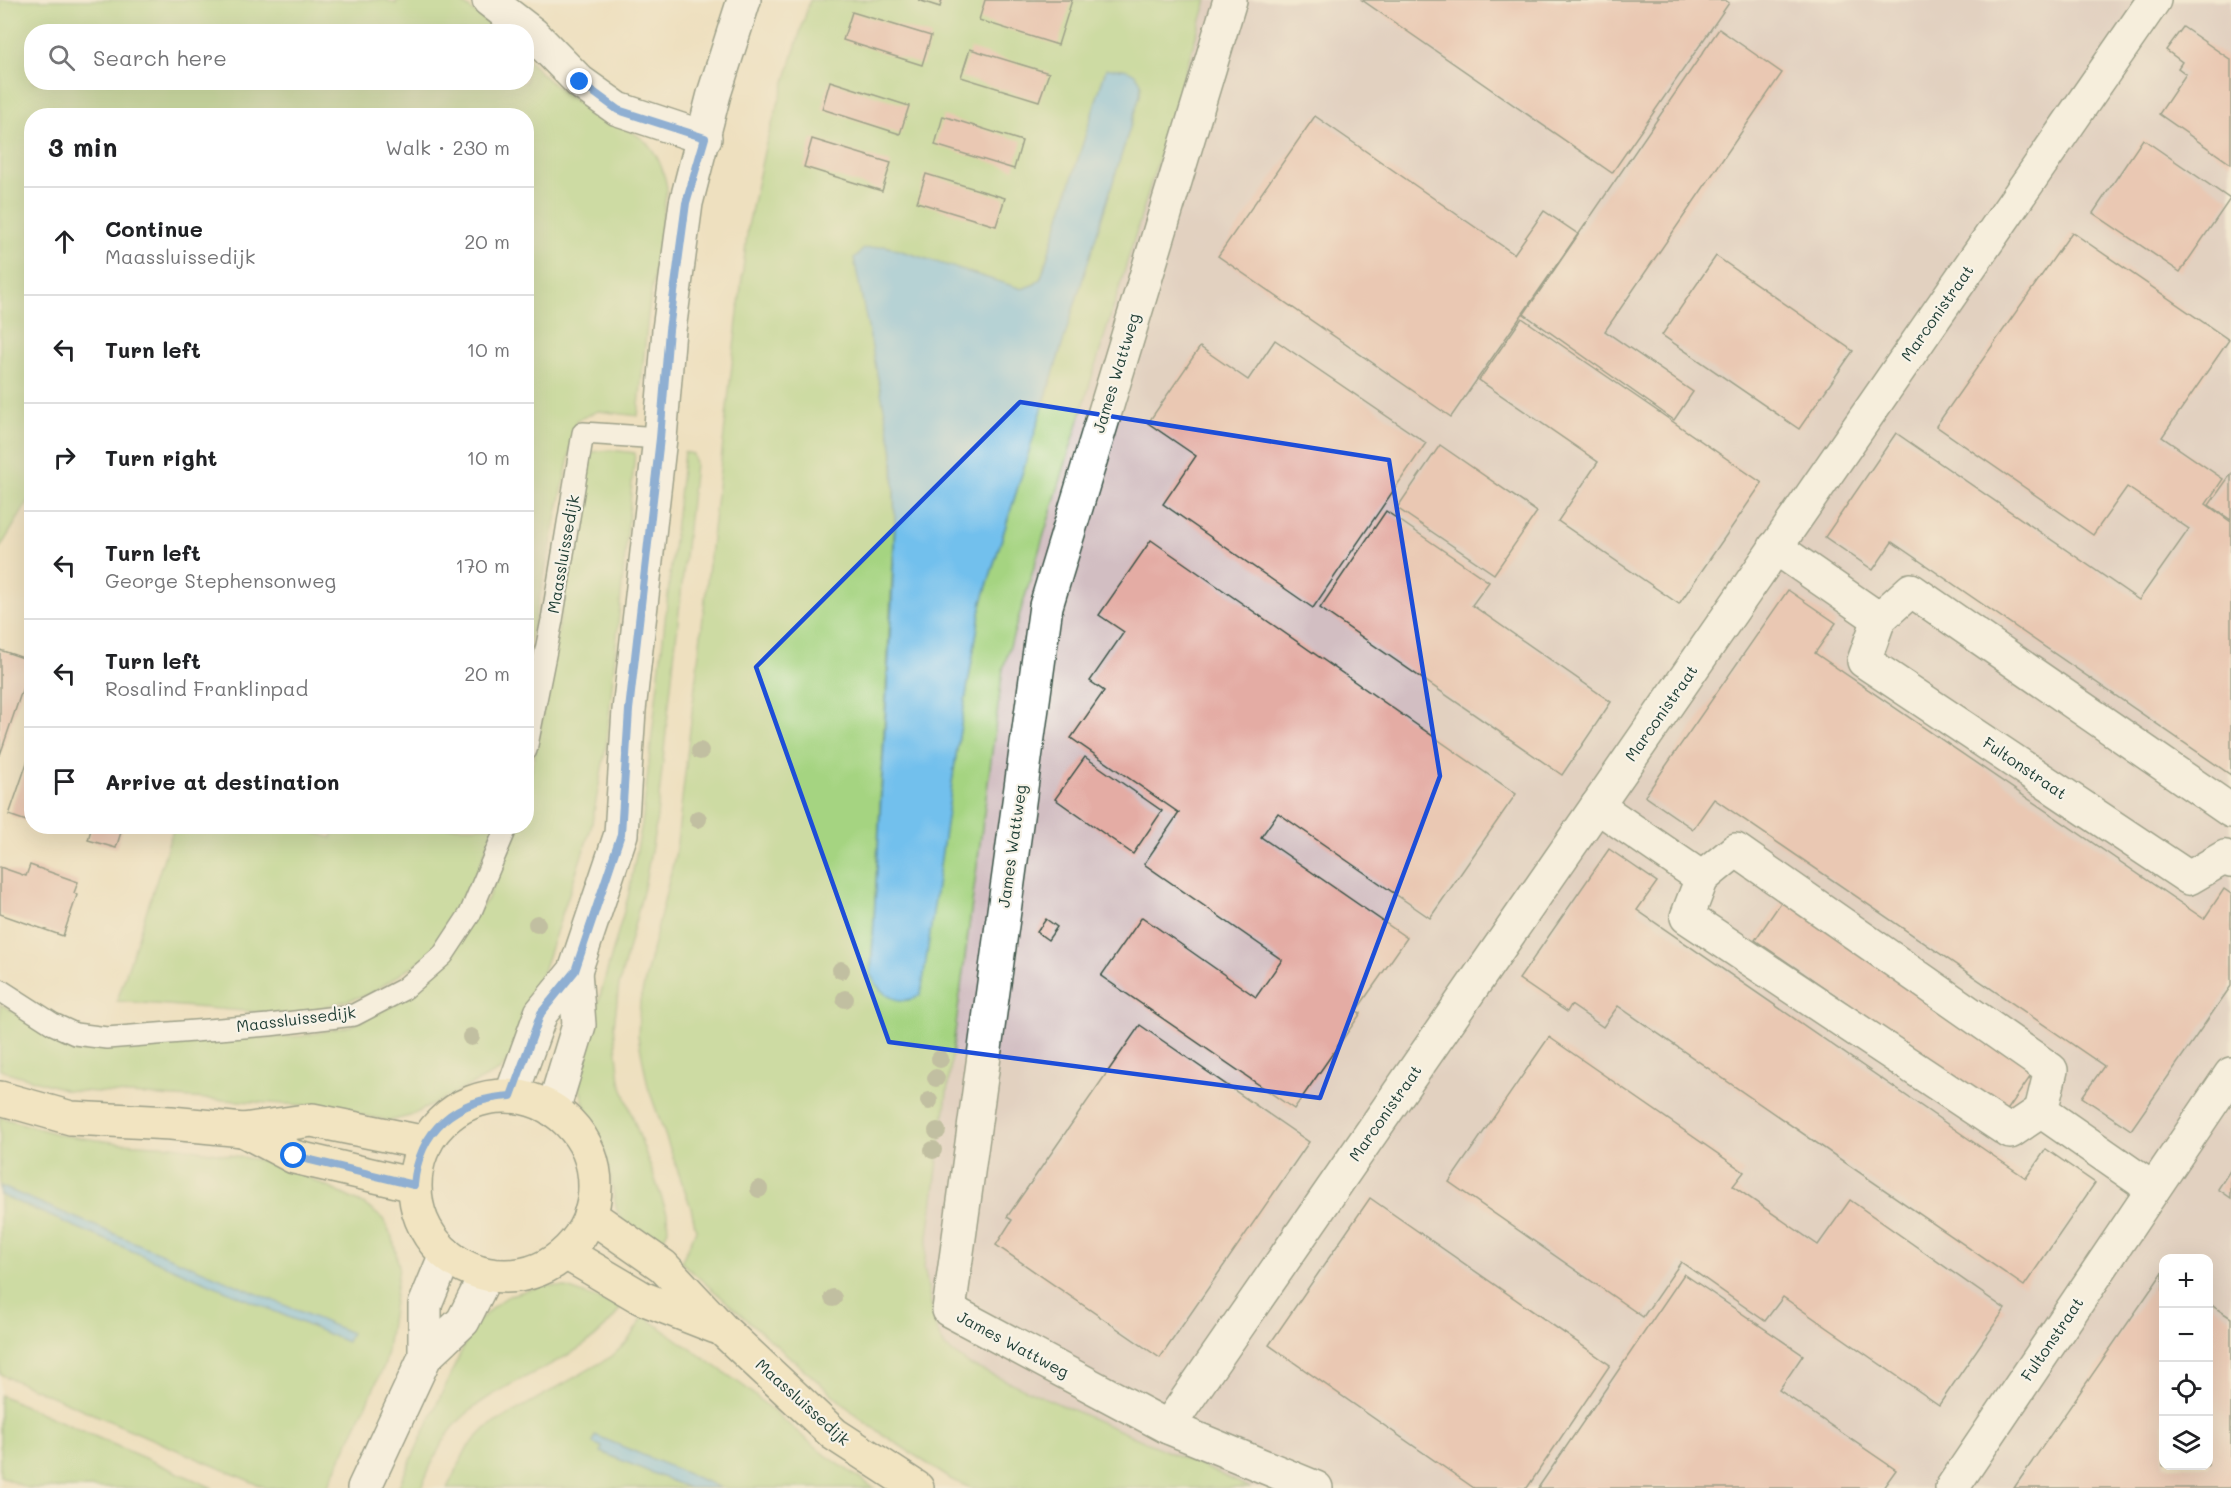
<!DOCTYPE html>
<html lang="en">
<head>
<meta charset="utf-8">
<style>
	:root { --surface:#fff; --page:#f2f2f2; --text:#202124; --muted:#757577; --line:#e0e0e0 }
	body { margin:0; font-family:Mali,sans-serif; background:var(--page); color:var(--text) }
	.controls { position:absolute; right:18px; bottom:18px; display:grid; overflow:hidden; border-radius:12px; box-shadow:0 6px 24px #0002 }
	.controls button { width:54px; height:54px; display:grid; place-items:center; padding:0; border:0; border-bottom:2px solid var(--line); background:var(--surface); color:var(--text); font:30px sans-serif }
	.stop { position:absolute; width:18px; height:18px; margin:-14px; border:4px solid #1a73e8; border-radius:50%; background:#fff }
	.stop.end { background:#1a73e8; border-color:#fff; box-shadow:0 2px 6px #0008 }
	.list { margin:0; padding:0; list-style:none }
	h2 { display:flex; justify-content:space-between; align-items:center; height:78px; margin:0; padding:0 24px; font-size:26px }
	h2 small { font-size:20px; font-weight:400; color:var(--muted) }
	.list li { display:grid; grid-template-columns:39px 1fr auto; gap:18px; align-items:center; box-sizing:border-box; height:108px; padding:0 24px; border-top:2px solid var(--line) }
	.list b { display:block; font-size:22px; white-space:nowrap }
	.list p { margin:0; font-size:20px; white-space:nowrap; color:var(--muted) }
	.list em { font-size:20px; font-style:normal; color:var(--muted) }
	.icon { flex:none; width:33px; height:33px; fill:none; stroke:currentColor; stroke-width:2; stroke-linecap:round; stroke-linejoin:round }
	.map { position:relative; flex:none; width:2231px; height:1488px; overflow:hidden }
	.search { position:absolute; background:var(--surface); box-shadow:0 6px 24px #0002; left:24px; top:24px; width:510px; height:66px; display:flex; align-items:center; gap:15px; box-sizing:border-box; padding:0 21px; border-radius:24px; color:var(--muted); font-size:22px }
	.panel { position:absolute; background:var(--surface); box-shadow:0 6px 24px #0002; left:24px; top:108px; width:510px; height:726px; border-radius:24px }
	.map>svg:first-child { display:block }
	.industrial { fill:#d2bec2; fill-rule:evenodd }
	.green { fill:#a5d481; stroke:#62885a; stroke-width:1.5; fill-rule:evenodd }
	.water { fill:#72c0ed; stroke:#487e90; stroke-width:1.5 }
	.building { fill:#e4aca4 }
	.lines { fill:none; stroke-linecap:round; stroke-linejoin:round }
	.lane-casing { stroke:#3e5549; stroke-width:24 }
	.street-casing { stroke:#3e5549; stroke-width:36 }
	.secondary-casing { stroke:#3e5549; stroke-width:36 }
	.lane { stroke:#fff; stroke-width:21 }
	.street { stroke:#fff; stroke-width:33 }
	.secondary { stroke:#f6e9c3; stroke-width:33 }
	.tree { fill:#8b977b }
	.route { stroke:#1a73e8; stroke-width:8 }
	.marked { fill:none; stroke:#1d4ed8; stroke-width:4.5; stroke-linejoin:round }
	.labels { text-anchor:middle; stroke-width:4.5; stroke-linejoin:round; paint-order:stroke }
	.street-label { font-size:16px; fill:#1f3d34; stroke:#f7f3e8 }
</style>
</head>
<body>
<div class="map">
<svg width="2231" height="1488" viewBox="0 0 2231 1488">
	<rect width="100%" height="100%" fill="#f7f3e8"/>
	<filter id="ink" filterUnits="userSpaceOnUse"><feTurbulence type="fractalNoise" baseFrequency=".0167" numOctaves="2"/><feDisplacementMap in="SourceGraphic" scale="12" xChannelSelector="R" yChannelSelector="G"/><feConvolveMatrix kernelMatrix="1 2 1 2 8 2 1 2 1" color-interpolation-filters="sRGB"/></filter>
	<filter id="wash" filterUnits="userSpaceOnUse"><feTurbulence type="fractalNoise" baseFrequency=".008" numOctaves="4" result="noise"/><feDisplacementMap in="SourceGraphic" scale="24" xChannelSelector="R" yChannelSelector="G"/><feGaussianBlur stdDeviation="1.35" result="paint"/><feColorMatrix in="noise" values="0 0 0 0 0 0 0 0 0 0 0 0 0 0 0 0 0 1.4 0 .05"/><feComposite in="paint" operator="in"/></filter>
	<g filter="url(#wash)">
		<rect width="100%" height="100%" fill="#eee0bf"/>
		<path class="industrial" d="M1067,0H2231V1488H1180L921,1367L873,1242ZM2164,1258H2208V1466H2164Z"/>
		<g class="green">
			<path d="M0,0H386L396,4L397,0H458L500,31L32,32V82H526L527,58C547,83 579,104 607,119C621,127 635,131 647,143C659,156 664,171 667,188L648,315L638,416L598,411L577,420L527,655L526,116H32L31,497L0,548Z"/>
			<path d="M810,0H1207L1003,669L924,1267L936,1329L945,1347L970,1365L1251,1488H971L952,1480L864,1422L681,1262L696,1230L691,1208L648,1087L638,1036L640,1001L676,851L748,226L765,147ZM1124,69L1141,83L1140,95L982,602L958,742L920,995L871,975L895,522L885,246L1022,289L1035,284L1041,278L1106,70Z"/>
			<path d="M611,450L635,453L606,747L591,828L518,1046L501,1070L410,1116L390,1121L317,1106L67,1090L0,1070V1004L60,1037L259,1038L302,1036L351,1026L396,1004L487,900L517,827L526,826L527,795L589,466L592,452Z"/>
			<path d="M684,452L693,454L695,464L656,825L644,888L619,985L614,1026L620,1081L667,1213L668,1230L659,1248L623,1222L617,1211L605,1153L587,1116L579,1085L583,1056L628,897L642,824Z"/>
			<path d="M174,827H297L332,838L335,827H495L469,892L433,953L370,994L296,1015L117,1001Z"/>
			<path d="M0,1117L61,1135L120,1143L174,1146L278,1163L365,1205L383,1219L393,1239L399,1267L385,1364L327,1488H266L0,1374Z"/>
			<path d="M545,1285L564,1287L621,1307C588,1363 509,1373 463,1417C442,1436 432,1463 421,1488H398L473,1326L495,1305L510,1295Z"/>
			<path d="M644,1316L745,1387L821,1452L874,1488H447L467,1448L487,1427L611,1357L627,1342Z"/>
			<path d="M0,1395L213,1488H27L0,1476Z"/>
		</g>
		<g class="water">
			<path d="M1106,69C1121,68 1135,68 1141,83L1140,95L982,602L958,742L922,988L920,995C899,1008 880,995 871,975L892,600L895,522L893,452L854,258L864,249L885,246L1022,289L1035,284L1041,278Z"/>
			<path d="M0,1186L351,1333L347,1342L0,1195Z"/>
			<path d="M595,1435L721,1488H689L601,1452L602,1447L593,1443Z"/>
		</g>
		<g id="blocks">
			<g class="building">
				<path d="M918,0H942L940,7Z"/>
				<path d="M985,0H1072L1058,45L979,20Z"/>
				<path d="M1362,0H1725L1729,3L1612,173Z"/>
				<path d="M852,12L931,36L922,65L843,40Z"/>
				<path d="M2183,27L2231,60V164L2159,114L2186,74L2178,68L2182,62L2166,50Z"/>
				<path d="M1719,29L1782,73L1605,331L1693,392L1674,420L1524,314Z"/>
				<path d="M970,49L1049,73L1039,101L961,77Z"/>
				<path d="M830,81L909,106L900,134L822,109Z"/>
				<path d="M943,116L1022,141L1014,169L935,145Z"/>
				<path d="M1315,116L1514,254L1544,211L1578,234L1451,417L1218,256Z"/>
				<path d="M812,139L891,163L882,191L804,167Z"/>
				<path d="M2143,139L2230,199L2180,272L2093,213Z"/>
				<path d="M926,174L1005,198L996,226L917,202Z"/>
				<path d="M2072,232L2229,340L2162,437L2223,479L2206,504L2231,522V775L1892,542L1873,570L1825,537L1896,433L2139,600L2189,529L2127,487L2093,535L1936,426Z"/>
				<path d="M1716,256L1853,351L1799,429L1662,335Z"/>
				<path d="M1522,318L1762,483L1679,604L1558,521L1598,462L1479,380Z"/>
				<path d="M1275,340L1426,443L1313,608L1163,504L1196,456L1148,423L1200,347L1248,380Z"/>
				<path d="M1440,445L1537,512L1494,574L1397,508Z"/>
				<path d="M2231,474V520L2209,505Z"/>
				<path d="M1386,511L1489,582L1472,605L1611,702L1562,775L1320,608Z"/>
				<path d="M1151,540L1516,794L1430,918L1278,813L1261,837L1407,938L1356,1011L1361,1013L1294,1109L1101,976L1142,917L1256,997L1282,960L1144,864L1179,813L1071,738L1104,691L1090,681L1124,632L1099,615Z"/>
				<path d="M1788,590L1836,623L1815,653L2204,919L2224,889L2231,894V986L2131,1130L2082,1097L2104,1066L1714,799L1693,829L1645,796Z"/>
				<path d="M0,650L32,661L0,755Z"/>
				<path d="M31,751H32V823L9,815Z"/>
				<path d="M1085,757L1162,811L1133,854L1055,799Z"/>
				<path d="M92,826H123L116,848L88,840Z"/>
				<path d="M1609,849L1657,882L1637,910L1995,1157L2026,1178L2046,1149L2095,1183L2024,1286L1618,1006L1603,1027L1571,1005L1567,1012L1519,979Z"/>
				<path d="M30,865L78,882L74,893L77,895L63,936L0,914V867L26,876Z"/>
				<path d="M1784,898L2035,1070L2006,1112L1755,940Z"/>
				<path d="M1046,919L1057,927L1048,940L1037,932Z"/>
				<path d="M1140,1025L1309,1142L1160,1358L996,1245L1012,1220L1007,1217Z"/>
				<path d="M1549,1037L1744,1172L1733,1186L1818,1245L1850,1200L2005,1309L1939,1405L1783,1297L1765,1321L1681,1262L1643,1317L1449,1182Z"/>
				<path d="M2231,1169V1198L2218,1189Z"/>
				<path d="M1370,1198L1610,1365L1527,1488H1474L1269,1345Z"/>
				<path d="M2163,1272V1466H2208V1303L2231,1318V1488H2014Z"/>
				<path d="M1684,1274L1803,1355L1779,1390L1896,1470L1883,1488H1538Z"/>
			</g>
		</g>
	</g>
	<g filter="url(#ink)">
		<use href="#blocks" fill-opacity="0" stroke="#3e5549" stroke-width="1.5"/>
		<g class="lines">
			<g class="lane-casing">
				<g id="lane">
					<path d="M526,750L552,620L583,433L660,438"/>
					<path d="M0,990L53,1024L75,1034L107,1038L269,1025L354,1015L404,989L443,955L470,914L507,826"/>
				</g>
			</g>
			<g class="street-casing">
				<g id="street">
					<path d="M489,0L533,34L580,82L618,109L705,138"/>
					<path d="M1230,0L1046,606L949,1310L1168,1427L1316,1488"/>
					<path d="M1775,547L1879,619L1864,661L2189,878L2225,857L2231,861"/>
					<path d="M1879,619L1911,590L2231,811"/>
					<path d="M1597,806L1702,878L1687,917L2010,1132L2041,1111L2153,1189"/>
					<path d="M1702,878L1736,850L2051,1070L2041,1111"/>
					<path d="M511,1096L541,1013L575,971L621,834L629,710L660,438L669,330L686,203L714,94L744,0"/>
					<path d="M553,1110L579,1025L575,971"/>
					<path d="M425,1357V1305L446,1254"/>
					<path d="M1168,1427L2154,0"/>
					<path d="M364,1488L425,1357L463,1321L486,1275"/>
					<path d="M1952,1488L2231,1074"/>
				</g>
			</g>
			<g class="secondary-casing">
				<g id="secondary">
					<circle cx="505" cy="1186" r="90"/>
					<path d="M0,1098L71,1118L171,1123L243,1130L312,1120L426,1143"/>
					<path d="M243,1130L294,1157L414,1185"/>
					<path d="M590,1215L663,1266L723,1330L834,1434L917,1488"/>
					<path d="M566,1253L642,1298L716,1327"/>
				</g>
			</g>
			<use href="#lane" class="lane"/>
			<use href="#street" class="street"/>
			<use href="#secondary" class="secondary"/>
		</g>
		<g class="tree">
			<circle cx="700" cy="751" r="9"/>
			<circle cx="698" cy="819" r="9"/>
			<circle cx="537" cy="924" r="9"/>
			<circle cx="841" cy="970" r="9"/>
			<circle cx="845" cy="999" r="9"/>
			<circle cx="471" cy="1037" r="9"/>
			<circle cx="940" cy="1059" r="9"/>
			<circle cx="936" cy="1078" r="9"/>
			<circle cx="929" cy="1101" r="9"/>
			<circle cx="937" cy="1131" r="9"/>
			<circle cx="933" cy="1150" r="9"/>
			<circle cx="759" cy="1189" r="9"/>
			<circle cx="833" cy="1298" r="9"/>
		</g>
	</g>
	<g class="lines" filter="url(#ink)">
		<path class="route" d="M294,1156L414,1185C419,1129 456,1099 511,1096L541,1013L575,971L621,834L629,710L660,438L669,330L686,203L705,138L618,110L580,82"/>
	</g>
	<path d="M0 0H2231V1488H0ZM1020,402L1389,460L1440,776L1320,1098L889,1042L756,667Z" fill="#eee0bf" fill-opacity=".55" fill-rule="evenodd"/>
	<path class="marked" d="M1020,402L1389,460L1440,776L1320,1098L889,1042L756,667Z"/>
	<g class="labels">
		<g class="street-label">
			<text transform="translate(1937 313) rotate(-55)" y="6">Marconistraat</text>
			<text transform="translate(1116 373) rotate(-73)" y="6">James Wattweg</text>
			<text transform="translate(563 554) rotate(-80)" y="6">Maassluissedijk</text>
			<text transform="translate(1661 713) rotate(-55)" y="6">Marconistraat</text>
			<text transform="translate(2025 768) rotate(34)" y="6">Fultonstraat</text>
			<text transform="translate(1012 846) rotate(-82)" y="6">James Wattweg</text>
			<text transform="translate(296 1019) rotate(-7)" y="6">Maassluissedijk</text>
			<text transform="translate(1385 1113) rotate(-55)" y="6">Marconistraat</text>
			<text transform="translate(2052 1339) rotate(-56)" y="6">Fultonstraat</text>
			<text transform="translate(1013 1344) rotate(28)" y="6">James Wattweg</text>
			<text transform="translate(803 1402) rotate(42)" y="6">Maassluissedijk</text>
		</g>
	</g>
</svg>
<div class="controls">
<button>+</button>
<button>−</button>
<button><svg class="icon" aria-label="locate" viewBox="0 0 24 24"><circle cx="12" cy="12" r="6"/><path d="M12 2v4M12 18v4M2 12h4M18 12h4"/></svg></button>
<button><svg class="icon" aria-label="layers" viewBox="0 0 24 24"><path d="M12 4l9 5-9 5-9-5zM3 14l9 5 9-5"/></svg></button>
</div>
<div class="stop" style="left:294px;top:1156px"></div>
<div class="stop end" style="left:580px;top:82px"></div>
<div class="search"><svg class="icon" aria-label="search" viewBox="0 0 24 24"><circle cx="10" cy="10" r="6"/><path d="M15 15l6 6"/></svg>Search here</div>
<section class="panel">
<h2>3 min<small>Walk · 230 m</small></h2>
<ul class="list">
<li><svg class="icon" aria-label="ahead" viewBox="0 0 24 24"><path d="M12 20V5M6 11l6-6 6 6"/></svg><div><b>Continue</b><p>Maassluissedijk</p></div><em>20 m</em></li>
<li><svg class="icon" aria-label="left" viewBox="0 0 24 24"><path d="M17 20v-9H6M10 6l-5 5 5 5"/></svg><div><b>Turn left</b></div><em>10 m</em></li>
<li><svg class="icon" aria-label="right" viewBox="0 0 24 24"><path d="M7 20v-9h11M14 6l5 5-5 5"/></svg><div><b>Turn right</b></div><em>10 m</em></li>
<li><svg class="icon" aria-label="left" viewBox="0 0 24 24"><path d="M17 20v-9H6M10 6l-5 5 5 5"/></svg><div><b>Turn left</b><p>George Stephensonweg</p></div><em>170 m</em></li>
<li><svg class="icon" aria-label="left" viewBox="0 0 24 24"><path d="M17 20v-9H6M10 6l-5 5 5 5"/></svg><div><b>Turn left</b><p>Rosalind Franklinpad</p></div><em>20 m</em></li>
<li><svg class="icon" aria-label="arrive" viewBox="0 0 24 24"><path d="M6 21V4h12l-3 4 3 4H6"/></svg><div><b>Arrive at destination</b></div></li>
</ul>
</section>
</div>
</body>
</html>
